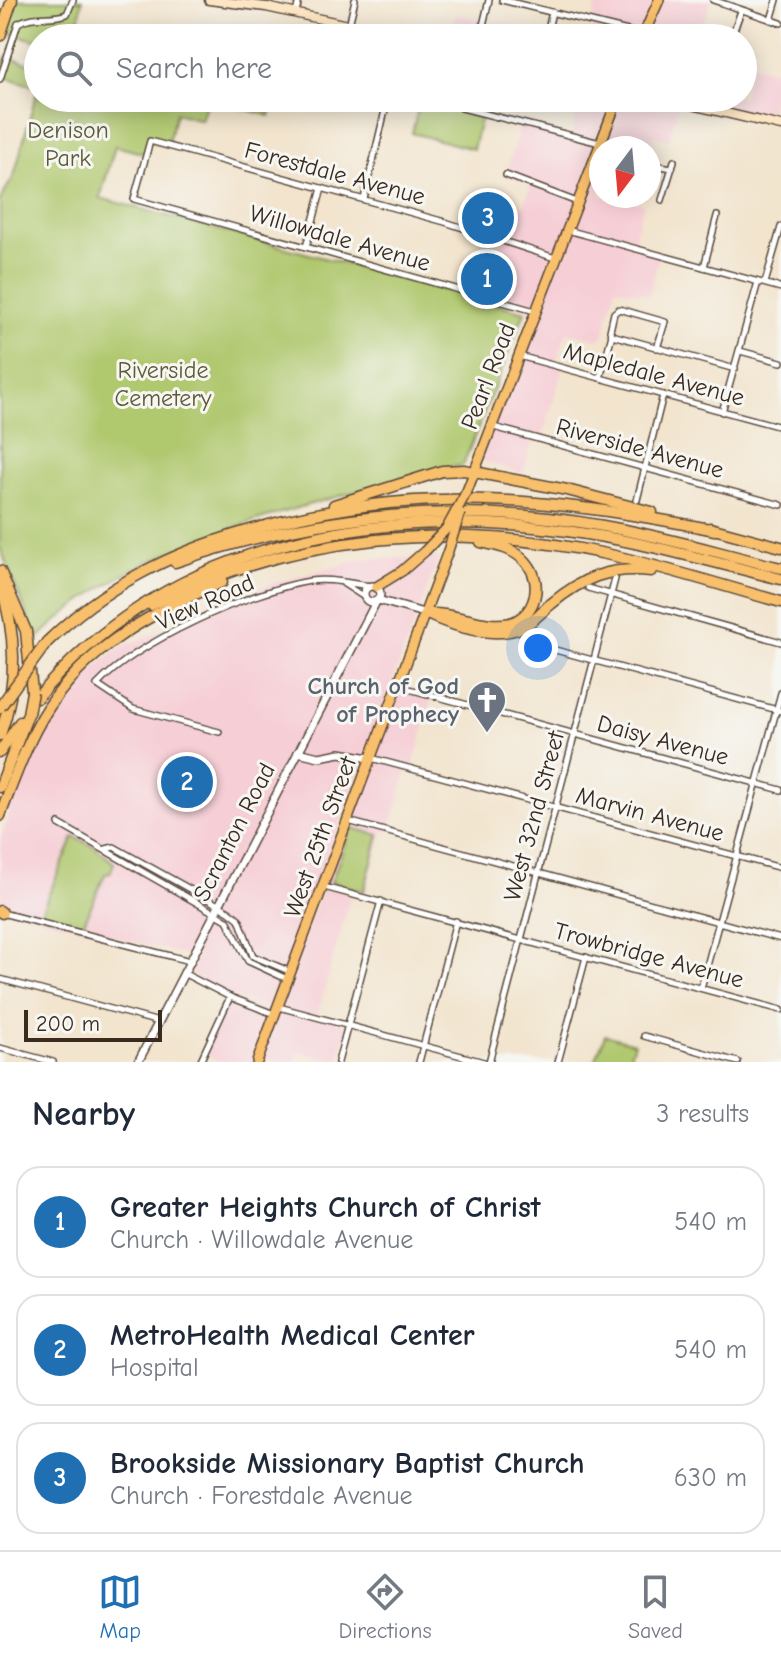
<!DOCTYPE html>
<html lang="en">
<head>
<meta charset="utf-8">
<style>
	:root { --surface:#fff; --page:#f2f2f3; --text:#1f2937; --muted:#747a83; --line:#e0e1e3; --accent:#1f6fb2 }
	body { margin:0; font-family:"Comic Neue",sans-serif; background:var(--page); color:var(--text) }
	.compass { position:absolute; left:589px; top:136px; width:72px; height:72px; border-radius:50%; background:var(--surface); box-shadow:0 4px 20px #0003; rotate:196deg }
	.scale { position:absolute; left:24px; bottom:20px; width:138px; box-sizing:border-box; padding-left:8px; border:4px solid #3b2a1e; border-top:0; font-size:22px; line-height:28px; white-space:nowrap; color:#3b2a1e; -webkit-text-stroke:6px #f6f6f2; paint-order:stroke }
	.you { position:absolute; left:538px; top:648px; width:28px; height:28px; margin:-20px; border:6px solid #fff; border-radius:50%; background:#1a73e8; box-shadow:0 0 0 12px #1a73e833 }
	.badge { display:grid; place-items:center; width:52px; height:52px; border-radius:50%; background:var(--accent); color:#fff; font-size:26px; font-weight:700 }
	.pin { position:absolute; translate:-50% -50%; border:4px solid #fff; box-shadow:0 2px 8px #0006 }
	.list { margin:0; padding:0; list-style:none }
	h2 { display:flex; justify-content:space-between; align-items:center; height:104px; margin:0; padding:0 32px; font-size:34px }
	h2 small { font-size:26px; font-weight:400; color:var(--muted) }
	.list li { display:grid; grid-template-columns:52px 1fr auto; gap:24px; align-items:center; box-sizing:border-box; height:112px; margin:0 16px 16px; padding:0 16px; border:2px solid var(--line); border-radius:24px }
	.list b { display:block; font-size:30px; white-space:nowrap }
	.list p { margin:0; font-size:26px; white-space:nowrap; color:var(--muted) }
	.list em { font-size:26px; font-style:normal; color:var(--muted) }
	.icon { flex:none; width:44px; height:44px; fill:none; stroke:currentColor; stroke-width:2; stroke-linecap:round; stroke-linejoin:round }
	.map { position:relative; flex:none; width:781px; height:1062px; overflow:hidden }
	.search { position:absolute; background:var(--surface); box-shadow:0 4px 20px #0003; left:24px; right:24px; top:24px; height:88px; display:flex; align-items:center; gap:20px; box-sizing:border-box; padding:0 28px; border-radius:44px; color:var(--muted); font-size:30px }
	.sheet { height:488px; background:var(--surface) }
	nav { display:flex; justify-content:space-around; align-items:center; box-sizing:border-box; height:112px; border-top:2px solid var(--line); background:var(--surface); font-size:22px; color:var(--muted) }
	nav a { display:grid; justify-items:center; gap:4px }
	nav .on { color:var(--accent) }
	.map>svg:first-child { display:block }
	.built { fill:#f6cfd6 }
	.green { fill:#b0c86e; stroke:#767946; stroke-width:2 }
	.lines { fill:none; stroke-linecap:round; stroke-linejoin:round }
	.minor-casing { stroke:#564638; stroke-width:8 }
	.tertiary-casing { stroke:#564638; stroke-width:10 }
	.secondary-casing { stroke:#564638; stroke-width:11 }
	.primary-casing { stroke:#564638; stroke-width:12 }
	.motorway-casing { stroke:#564638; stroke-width:13 }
	.minor { stroke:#fff; stroke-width:5 }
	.tertiary { stroke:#fff; stroke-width:7 }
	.secondary { stroke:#fce5c4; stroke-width:8 }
	.primary { stroke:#f8bf6c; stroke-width:9 }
	.motorway { stroke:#f8bf6c; stroke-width:10 }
	.primary-bridge-casing { stroke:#564638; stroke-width:12; stroke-linecap:butt }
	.motorway-bridge-casing { stroke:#564638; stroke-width:13; stroke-linecap:butt }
	.primary-bridge { stroke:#f8bf6c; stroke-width:9 }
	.motorway-bridge { stroke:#f8bf6c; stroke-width:10 }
	.labels { text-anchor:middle; stroke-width:6; stroke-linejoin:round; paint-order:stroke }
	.park-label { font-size:24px; fill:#5e5936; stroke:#f6f6f2 }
	.street-label { font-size:24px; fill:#3b2a1e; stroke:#f6f6f2 }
	.worship-label { font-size:24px; font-weight:bold; fill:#5b616d; stroke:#f6f6f2; text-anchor:end }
</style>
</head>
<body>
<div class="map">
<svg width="781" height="1062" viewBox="0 0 781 1062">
	<rect width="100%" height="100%" fill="#f6f6f2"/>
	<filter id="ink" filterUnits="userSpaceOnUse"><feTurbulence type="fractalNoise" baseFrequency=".0125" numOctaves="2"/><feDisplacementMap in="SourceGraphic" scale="16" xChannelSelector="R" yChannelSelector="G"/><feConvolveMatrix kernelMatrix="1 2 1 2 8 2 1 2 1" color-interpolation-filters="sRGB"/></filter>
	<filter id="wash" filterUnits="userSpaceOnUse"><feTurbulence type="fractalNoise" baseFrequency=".006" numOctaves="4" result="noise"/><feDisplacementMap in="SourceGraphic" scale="32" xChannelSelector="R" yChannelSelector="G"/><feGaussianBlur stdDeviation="1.8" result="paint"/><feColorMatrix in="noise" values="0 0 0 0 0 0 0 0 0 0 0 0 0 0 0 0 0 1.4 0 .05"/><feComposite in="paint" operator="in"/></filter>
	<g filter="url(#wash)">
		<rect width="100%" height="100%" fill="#f2e4cd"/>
		<g class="built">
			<path d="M595,0H712L697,38H592Z"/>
			<path d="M456,15L484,21L483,28L498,32L501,23L547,34L546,38H450Z"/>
			<path d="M750,64L780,73L767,123L706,108L710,98H743Z"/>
			<path d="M559,98H675L679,102L669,139L653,136L651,164L649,148H601V196H632V201L644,204L632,247L660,255L649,295L616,287L604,335L599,339L567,332L555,365L563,368L542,440L533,438L523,473L478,460L535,311L486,297L499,243L502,244L517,205L523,207L531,185L506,175L520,124L571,136L577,113L557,108Z"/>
			<path d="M439,557L271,1009L231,996L189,974L195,958L0,907V840L10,814L8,807L32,745L57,700L73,684L119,648L270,584L364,559Z"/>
			<path d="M398,685L433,695L413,767L408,766L389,832L383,831L364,897L351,894L317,1016L348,1025L338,1062L299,1051L295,1062H221L204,1053L230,997L275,1014Z"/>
		</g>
		<g class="green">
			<path d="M12,0H82L77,38H38V41L2,31Z"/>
			<path d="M6,57L38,66V98H275L270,116L208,99L201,120L176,113L167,146L150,141L146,154L115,146L100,198L525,312L463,465L423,472C291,513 138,538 37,639L0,548V200L14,176L38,87L1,76Z"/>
			<path d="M420,101L481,116L473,149L412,133Z"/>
			<path d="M351,828L379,835L364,891L331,882Z"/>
			<path d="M74,837L95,847L114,863L110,873L105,874L83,925L40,914Z"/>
			<path d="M605,1035L634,1043L628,1062H595Z"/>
		</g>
	</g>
	<g filter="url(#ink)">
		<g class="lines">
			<g class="minor-casing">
				<g id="minor">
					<path d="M502,0L644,35"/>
					<path d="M713,0L781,23"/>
					<path d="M296,13L299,0"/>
					<path d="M771,20L777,0"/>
					<path d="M349,25L355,0"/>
					<path d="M480,38L489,0"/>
					<path d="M546,38L552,12"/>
					<path d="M731,38L741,11"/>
					<path d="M0,79L18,23C33,14 51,20 67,14L73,0"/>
					<path d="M464,98L462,108L600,143"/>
					<path d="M649,164L672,168"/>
					<path d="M506,175L577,202"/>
					<path d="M364,199L388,98"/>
					<path d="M662,200L674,161"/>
					<path d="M567,230L781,288"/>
					<path d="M306,247L322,188"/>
					<path d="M704,267L717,216"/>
					<path d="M765,283L781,227"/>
					<path d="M535,311L134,199L150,141L445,222L555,258"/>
					<path d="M612,335L735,369"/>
					<path d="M740,351L781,362"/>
					<path d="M519,356L781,427"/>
					<path d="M600,378L612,335L610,331L614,313L619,309L665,322L657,348"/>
					<path d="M722,412L758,282"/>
					<path d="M490,426L781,505"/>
					<path d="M637,500L663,395"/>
					<path d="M344,584L364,597"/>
					<path d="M588,588L781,642"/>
					<path d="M522,641L781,711"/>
					<path d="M398,686L781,790"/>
					<path d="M219,732L133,709L97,685C138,641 250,591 310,581C331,578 350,584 371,586"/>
					<path d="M371,758L781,868"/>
					<path d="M348,821L781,939"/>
					<path d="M59,824L227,920L248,961L287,979"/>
					<path d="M106,849L114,847L229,911L239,919L253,956L291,972"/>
					<path d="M324,887L781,1010"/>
					<path d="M2,913L190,961"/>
					<path d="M183,973L230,997L274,1014"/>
					<path d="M0,979L159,1022"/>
					<path d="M701,988L781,693"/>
					<path d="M279,1007L484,1062"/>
					<path d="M644,1036L738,1062"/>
					<path d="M0,1048L53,1062"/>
					<path d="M200,1062L230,997"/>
					<path d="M338,1062L381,901"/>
					<path d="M419,1062L456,921"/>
					<path d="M489,1062L615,579"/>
					<path d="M558,1062L586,957"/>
				</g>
			</g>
			<g class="tertiary-casing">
				<g id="tertiary">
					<circle cx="372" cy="594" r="8"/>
					<path d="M378,600L427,614"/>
					<path d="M298,752L319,757L340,753L370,758"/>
					<path d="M138,1062L376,602"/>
				</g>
			</g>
			<g class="secondary-casing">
				<g id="secondary">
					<path d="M209,0L266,7L407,38"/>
					<path d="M662,98L781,126"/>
				</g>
			</g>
			<g class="primary-casing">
				<g id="primary">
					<path d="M642,38L659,0"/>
					<path d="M467,491L618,98"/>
					<path d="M376,587L402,571L425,551"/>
					<path d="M257,1062L448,551"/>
				</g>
			</g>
			<g class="motorway-casing">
				<g id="motorway">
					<path d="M0,36L12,0"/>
					<path d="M334,505L442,471L464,470L567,490L652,512"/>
					<path d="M710,528L781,547"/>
					<path d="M175,562C314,514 458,500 603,526C663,536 722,554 781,568"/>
					<path d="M0,571L26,631L32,692"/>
					<path d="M0,581C16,633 19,683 0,735"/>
					<path d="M151,605C293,533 452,521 606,554C665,567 723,586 781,602"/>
					<path d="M427,614C452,626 495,640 522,627C533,622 541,612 551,604C582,578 610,566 651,571"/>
					<path d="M429,614C455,612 484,629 510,623C536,616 544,582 526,562C515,549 497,545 481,542"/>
					<path d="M47,642C104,586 171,553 247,531C412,482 548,497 715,530"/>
					<path d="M37,698C172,537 387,502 586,534C652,544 716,563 781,579"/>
					<path d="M0,752L20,722"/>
					<path d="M0,787L28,714"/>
					<path d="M0,816C11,787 21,758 35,731C74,653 146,615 222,582"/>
					<path d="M0,911L2,913"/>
				</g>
			</g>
			<use href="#minor" class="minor"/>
			<use href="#tertiary" class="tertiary"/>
			<use href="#secondary" class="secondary"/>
			<use href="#primary" class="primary"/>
			<use href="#motorway" class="motorway"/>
			<g class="primary-bridge-casing">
				<g id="primary-bridge">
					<path d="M425,551L447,528L467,491"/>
					<path d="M448,551L460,513"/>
				</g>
			</g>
			<g class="motorway-bridge-casing">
				<g id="motorway-bridge">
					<path d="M0,707L47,642"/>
					<path d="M28,714L32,692"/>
				</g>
			</g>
			<use href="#primary-bridge" class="primary-bridge"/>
			<use href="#motorway-bridge" class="motorway-bridge"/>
		</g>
	</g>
	<defs>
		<g id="church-pin" transform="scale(2)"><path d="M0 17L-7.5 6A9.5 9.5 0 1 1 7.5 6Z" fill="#6b7280" stroke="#f6f6f2"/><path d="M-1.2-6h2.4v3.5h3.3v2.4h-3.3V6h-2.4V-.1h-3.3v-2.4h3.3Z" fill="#fff"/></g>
	</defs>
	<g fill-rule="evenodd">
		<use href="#church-pin" x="487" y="700"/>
	</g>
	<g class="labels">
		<g class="park-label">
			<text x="68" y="138">Denison<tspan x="68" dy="28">Park</tspan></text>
			<text x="163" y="378">Riverside<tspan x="163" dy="28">Cemetery</tspan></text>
		</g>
		<g class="street-label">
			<text transform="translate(335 173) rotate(15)" y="8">Forestdale Avenue</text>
			<text transform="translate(340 238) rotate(16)" y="8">Willowdale Avenue</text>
			<text transform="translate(654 374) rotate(15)" y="8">Mapledale Avenue</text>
			<text transform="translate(488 376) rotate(-69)" y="8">Pearl Road</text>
			<text transform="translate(640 448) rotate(15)" y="8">Riverside Avenue</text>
			<text transform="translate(205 602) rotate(-24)" y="8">View Road</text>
			<text transform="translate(663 740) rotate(15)" y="8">Daisy Avenue</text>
			<text transform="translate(650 814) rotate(15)" y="8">Marvin Avenue</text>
			<text transform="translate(534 816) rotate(-75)" y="8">West 32nd Street</text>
			<text transform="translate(234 832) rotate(-63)" y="8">Scranton Road</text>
			<text transform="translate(320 837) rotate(-70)" y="8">West 25th Street</text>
			<text transform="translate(649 955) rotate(15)" y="8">Trowbridge Avenue</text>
		</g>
		<g class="worship-label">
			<text x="459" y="694">Church of God<tspan x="459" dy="28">of Prophecy</tspan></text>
		</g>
	</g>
</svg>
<svg class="compass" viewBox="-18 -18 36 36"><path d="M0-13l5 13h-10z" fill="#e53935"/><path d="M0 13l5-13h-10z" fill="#747a83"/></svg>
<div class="scale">200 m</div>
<div class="you"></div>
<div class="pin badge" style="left:487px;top:279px">1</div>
<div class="pin badge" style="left:187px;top:782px">2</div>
<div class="pin badge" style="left:488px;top:218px">3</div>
<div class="search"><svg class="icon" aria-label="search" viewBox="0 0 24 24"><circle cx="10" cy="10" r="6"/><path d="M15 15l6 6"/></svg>Search here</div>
</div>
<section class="sheet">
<h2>Nearby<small>3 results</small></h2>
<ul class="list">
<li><span class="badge">1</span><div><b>Greater Heights Church of Christ</b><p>Church · Willowdale Avenue</p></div><em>540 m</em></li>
<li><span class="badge">2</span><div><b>MetroHealth Medical Center</b><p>Hospital</p></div><em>540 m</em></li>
<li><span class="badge">3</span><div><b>Brookside Missionary Baptist Church</b><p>Church · Forestdale Avenue</p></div><em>630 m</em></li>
</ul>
</section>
<nav>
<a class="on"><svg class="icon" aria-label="map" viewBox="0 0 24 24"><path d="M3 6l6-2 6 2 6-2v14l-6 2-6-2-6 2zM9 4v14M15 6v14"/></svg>Map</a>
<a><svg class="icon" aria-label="directions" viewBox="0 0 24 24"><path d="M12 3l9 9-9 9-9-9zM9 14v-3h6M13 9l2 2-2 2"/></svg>Directions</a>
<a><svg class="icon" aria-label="saved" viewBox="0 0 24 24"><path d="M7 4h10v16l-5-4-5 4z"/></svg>Saved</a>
</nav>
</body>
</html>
